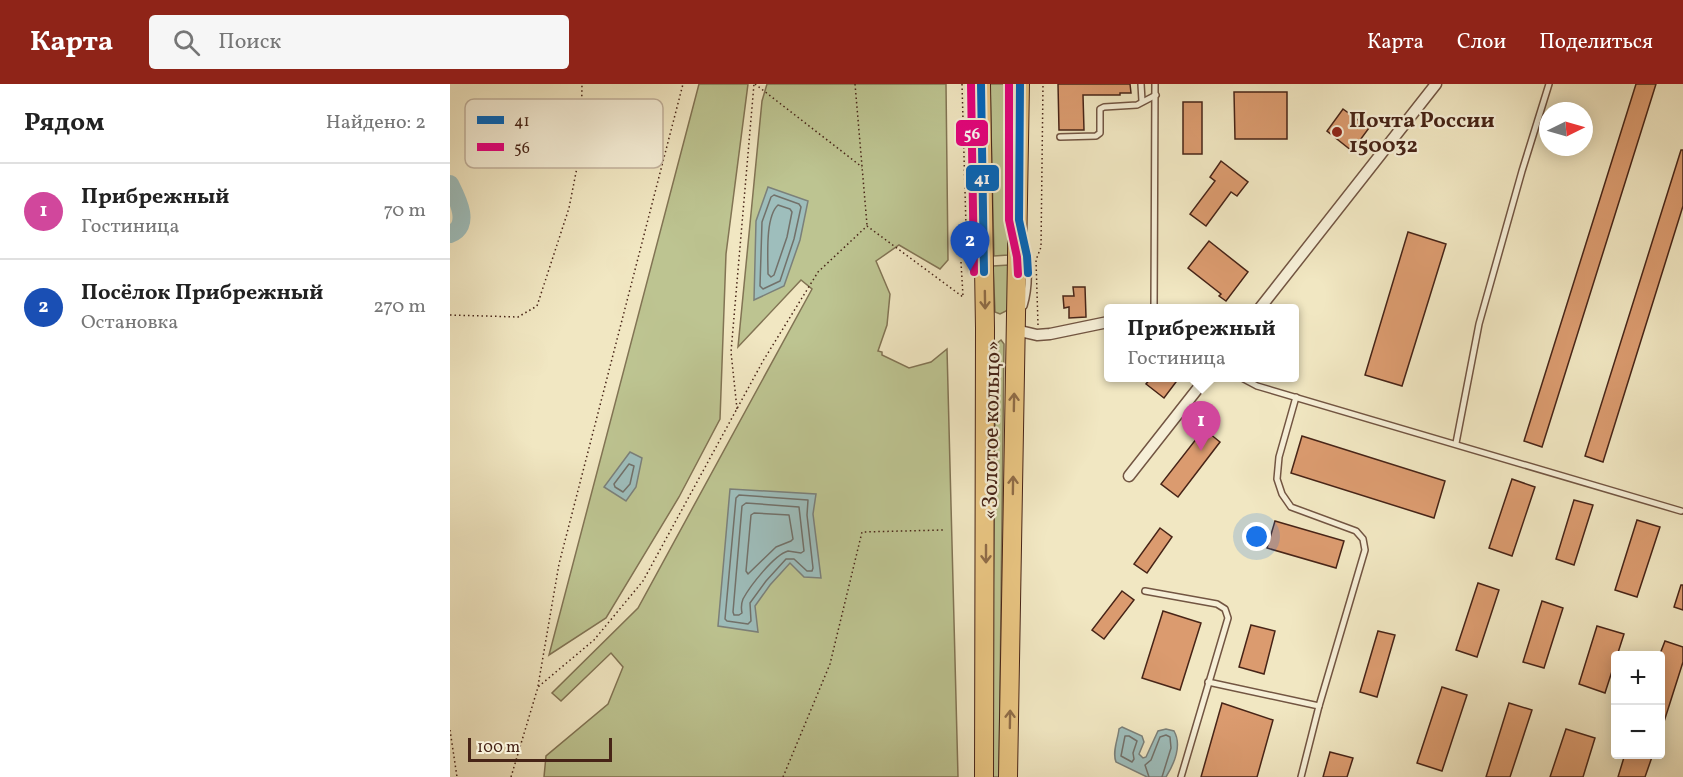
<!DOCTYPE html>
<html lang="ru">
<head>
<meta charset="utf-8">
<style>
	:root { --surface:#fff; --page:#f6f6f6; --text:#222; --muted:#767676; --line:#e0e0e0; --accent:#8f2418 }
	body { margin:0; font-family:Vollkorn,serif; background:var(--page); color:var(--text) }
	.controls { position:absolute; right:18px; bottom:18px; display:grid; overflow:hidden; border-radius:6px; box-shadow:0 3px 15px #0003 }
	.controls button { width:54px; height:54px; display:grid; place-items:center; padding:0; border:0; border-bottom:2px solid var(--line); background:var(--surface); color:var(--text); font:30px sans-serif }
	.compass { position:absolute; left:1089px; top:18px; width:54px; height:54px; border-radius:50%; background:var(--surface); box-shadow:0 3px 15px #0003; rotate:85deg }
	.scale { position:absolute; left:18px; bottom:15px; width:144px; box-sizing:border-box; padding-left:6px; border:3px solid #472417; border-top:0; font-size:16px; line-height:21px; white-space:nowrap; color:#472417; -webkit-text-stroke:4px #f6efd7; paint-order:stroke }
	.you { position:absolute; left:807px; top:453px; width:21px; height:21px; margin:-15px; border:4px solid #fff; border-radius:50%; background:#1a73e8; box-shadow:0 0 0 9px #1a73e833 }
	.badge { display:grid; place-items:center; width:39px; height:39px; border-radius:50%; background:var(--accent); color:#fff; font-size:20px; font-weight:700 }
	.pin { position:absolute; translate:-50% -50px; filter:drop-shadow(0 2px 3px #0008) }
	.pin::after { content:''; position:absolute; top:32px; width:21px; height:18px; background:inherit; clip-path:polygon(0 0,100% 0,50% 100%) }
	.popup { position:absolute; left:654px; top:220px; width:195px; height:78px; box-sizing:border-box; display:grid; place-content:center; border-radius:6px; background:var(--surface); filter:drop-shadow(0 2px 4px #0005); font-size:20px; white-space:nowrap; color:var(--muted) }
	.popup b { font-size:22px; color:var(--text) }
	.popup::after { content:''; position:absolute; left:50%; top:100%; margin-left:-12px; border:12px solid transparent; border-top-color:var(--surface) }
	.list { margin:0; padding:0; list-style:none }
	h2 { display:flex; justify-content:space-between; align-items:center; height:78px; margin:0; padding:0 24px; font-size:26px }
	h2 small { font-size:20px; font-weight:400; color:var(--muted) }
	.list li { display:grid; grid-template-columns:39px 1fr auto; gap:18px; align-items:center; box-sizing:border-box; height:96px; padding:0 24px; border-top:2px solid var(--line) }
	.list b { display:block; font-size:22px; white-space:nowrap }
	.list p { margin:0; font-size:20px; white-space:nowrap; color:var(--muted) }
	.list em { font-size:20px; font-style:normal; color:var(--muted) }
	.icon { flex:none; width:33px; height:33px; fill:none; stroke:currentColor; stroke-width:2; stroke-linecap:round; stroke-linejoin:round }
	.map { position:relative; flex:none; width:1233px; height:693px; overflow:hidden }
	header { display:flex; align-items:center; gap:36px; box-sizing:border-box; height:84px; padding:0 30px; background:var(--accent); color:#fff }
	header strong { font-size:28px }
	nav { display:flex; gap:33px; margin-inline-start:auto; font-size:21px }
	.search { width:420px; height:54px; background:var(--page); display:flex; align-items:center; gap:15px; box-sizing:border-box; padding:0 21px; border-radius:6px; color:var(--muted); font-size:22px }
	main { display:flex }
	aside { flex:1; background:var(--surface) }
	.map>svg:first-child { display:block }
	.green { fill:#bdc491; stroke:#827454; stroke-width:1.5 }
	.water { fill:#9ebebc; stroke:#7b807a; stroke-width:1.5 }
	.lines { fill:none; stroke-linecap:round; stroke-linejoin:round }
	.shore { stroke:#72716a; stroke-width:1.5 }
	.river { stroke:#9ebebc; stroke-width:18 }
	.building { fill:#db9b6f; stroke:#472417; stroke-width:1.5 }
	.service-casing { stroke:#725542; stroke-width:8 }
	.minor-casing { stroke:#725542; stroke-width:13 }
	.trunk-casing { stroke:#472417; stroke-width:20 }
	.path { stroke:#472417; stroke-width:1.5; stroke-dasharray:1.5 3; stroke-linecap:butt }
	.service { stroke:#f6efd7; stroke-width:5 }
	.minor { stroke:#f6efd7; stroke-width:10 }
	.trunk { stroke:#e8c481; stroke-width:18 }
	.bus-1-casing { stroke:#f6efd7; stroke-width:12 }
	.bus-2-casing { stroke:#f6efd7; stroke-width:12 }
	.bus-1 { stroke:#0065bd; stroke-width:8 }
	.bus-2 { stroke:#e5007d; stroke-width:8 }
	.oneway { stroke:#8f6c47 }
	.poi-dot { fill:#8f2418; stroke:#f6efd7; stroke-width:2 }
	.labels { text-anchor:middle; stroke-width:4.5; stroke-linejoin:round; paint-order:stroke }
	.poi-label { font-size:22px; font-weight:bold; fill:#472417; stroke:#f6efd7; text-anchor:start }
	.street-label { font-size:22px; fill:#472417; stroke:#f6efd7 }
	.key { fill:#f6efd7; stroke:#c2b29d; stroke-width:1.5 }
	.key-label { font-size:16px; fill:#472417 }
	.line-badge { stroke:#f6efd7; stroke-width:2 }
	.badge-label { font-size:16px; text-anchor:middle; font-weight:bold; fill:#fff }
</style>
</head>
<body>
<header>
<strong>Карта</strong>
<div class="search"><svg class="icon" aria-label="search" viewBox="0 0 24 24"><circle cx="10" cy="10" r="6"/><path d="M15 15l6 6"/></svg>Поиск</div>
<nav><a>Карта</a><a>Слои</a><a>Поделиться</a></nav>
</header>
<main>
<aside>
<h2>Рядом<small>Найдено: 2</small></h2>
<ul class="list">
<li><span class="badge" style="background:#d1479c">1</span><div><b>Прибрежный</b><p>Гостиница</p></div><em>70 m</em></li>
<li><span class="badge" style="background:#1a4fb4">2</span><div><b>Посёлок Прибрежный</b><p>Остановка</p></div><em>270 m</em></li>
</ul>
</aside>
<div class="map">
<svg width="1233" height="693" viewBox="0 0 1233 693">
	<rect width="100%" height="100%" fill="#f1e7c2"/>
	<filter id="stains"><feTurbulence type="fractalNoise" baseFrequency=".00333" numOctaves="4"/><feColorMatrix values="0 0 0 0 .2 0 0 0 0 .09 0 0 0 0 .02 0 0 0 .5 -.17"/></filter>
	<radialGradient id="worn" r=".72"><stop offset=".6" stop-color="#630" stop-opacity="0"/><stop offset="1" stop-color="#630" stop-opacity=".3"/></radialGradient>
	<g class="green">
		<path d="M249,0H298L276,170L270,335L229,413L156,534L99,571Z"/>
		<path d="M317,0H496L498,176L490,185L449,161L426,177L440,210L437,241L428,267L432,268V271L459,284L481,278L497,265L508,693H94L96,672L158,620L173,583L161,569L111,617L102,609L188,524L362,205L351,196L288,263L312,17Z"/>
		<path d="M540,0H561L558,171L544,172Z"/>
		<path d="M559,181L560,225L550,230L545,228L543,182Z"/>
		<path d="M551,256L554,260L549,693H541L546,260Z"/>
	</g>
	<g class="water">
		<path d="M318,103L358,117L350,156L334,202L304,216L306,137Z"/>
		<path d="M180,368L192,374L186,403L176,417L154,403Z"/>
		<path d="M280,405L366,410L363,430L371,494L354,493L340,479L320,501L305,522L308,548L268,542Z"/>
		<path d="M672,643L692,652L694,658L689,670L693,674L696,673L708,647L716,645L724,647C732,661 724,680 716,693H697L666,678C662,668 668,655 669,645Z"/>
	</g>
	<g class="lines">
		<g class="shore">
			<path d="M324,111L349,120L351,123L344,155L330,197L313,205L310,202L312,138L321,113Z"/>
			<path d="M328,121L340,125L342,128L337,153L324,191L321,193L318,190C318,173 315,133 328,121Z"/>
			<path d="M179,380L184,382L180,400L173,408L165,403L164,400Z"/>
			<path d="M289,411L358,416L357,431L363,484L362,487H357L344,475H336L316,497L300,519L301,537L298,540L277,537L275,535L286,414Z"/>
			<path d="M296,419L349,423L354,467L351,469L338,467C324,471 300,502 293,515C291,520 291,524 292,529L289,531H284L283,528L292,422Z"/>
			<path d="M304,429L339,431L343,455L341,457L326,463L298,490L296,487L301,431Z"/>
			<path d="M675,652H679L687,657L683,669L684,675L682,678L671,672Z"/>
			<path d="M699,693L695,681L701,676L710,653L716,651L720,653L721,664L712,693"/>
		</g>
		<path class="river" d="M0,100C7,114 22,142 0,150"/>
	</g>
	<g class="building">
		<path d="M608,0H680L681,9H670V11H633L634,46H609Z"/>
		<path d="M1186,0H1206L1092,363L1074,357Z"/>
		<path d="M784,8H837V55H785Z"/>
		<rect x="733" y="18" width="19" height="52"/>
		<path d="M893,25L919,44L902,67L877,47Z"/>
		<path d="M1231,66H1233V122L1153,378L1135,372Z"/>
		<path d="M771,77L798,98L787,112L781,108L756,142L740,130L765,97L760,93Z"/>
		<path d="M958,148L996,160L952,302L915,291Z"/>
		<path d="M759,157L798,188L776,217L769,212L771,210L738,184Z"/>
		<path d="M623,203H635L636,233L619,234V223L614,224L613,212H624Z"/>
		<path d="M701,294H729L714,314L696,300Z"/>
		<path d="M754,345L770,358L728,413L711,400Z"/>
		<path d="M852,352L995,397L984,434L841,389Z"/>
		<path d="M1062,395L1085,403L1062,472L1039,464Z"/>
		<path d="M1124,416L1143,421L1124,481L1106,475Z"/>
		<path d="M1187,436L1210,443L1187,513L1165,506Z"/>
		<path d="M825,437L894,457L886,484L817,464Z"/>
		<path d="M710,444L722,453L697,489L684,480Z"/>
		<path d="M1028,499L1049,506L1027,573L1006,566Z"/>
		<path d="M1231,501H1233V526L1224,523Z"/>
		<path d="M672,507L684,516L654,555L642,546Z"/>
		<path d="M1092,517L1113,524L1094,584L1073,578Z"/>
		<path d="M713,527L751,539L730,606L692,594Z"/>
		<path d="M801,541L825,547L814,590L789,583Z"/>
		<path d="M1147,542L1174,550L1155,609L1129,600Z"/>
		<path d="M928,547L945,551L927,613L910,608Z"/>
		<path d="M1215,557L1233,563V578L1212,644H1210V570Z"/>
		<path d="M992,603L1017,611L992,687L967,679Z"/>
		<path d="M772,619L823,636L807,693H751Z"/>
		<path d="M1059,619L1082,626L1060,693H1036Z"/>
		<path d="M1116,645L1145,654L1133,693H1100Z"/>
		<path d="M880,668L903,674L897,693H873Z"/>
		<path d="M1175,670H1203L1195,693H1168Z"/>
	</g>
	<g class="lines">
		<g class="service-casing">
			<g id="service">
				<path d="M691,0L692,17"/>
				<path d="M610,53L646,52L650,49V25L654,23L687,21L706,11"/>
				<path d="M574,222C580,202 579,180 574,160"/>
				<path d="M704,224L705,0"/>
				<path d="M792,294L807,302L1231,427"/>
				<path d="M846,313L829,373L827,395L832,410L841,423L906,447L913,455L915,466L869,622"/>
				<path d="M1006,359L1029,240L1072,87L1099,0"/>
				<path d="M695,507L767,520L775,525L778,534L731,693"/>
				<path d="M758,598L869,622L851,693"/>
			</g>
		</g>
		<g class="minor-casing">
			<g id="minor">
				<path d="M810,224L986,0"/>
				<path d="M566,246L587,251L600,250L658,238"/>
				<path d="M679,392L756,294"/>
			</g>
		</g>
		<g class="trunk-casing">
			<g id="trunk">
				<path d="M531,0L535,244L534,693"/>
				<path d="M558,693L570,0"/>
			</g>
		</g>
		<g class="path">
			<path d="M305,0L412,83"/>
			<path d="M405,0L417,141"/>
			<path d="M512,0L517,178"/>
			<path d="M511,178L513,212"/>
			<path d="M0,231L68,233L87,222L119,124L131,63L132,0"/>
			<path d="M588,241L586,176L591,163L593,0"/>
			<path d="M287,325L281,268L304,0"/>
			<path d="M88,602L109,480L233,0"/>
			<path d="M0,646L7,693"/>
			<path d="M61,693L88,603L144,556L193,497L313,277L368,188L417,142L513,213"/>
			<path d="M333,693L380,580L412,448L493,446"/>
		</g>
		<use href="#service" class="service"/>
		<use href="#minor" class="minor"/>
		<use href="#trunk" class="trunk"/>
		<g class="bus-1-casing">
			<g id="bus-1">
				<path d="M531,0L534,188"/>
				<path d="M570,0L569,136L577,172L578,189"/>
			</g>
		</g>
		<g class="bus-2-casing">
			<g id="bus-2">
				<path d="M521,0L524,188"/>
				<path d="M559,0V136L567,173L568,190"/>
			</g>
		</g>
		<use href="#bus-1" class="bus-1"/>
		<use href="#bus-2" class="bus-2"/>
	</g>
	<defs><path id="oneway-shaft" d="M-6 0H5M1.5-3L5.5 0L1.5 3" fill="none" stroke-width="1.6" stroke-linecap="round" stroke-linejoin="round" transform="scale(1.5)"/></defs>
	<g class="oneway">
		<use href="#oneway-shaft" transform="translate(535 216) rotate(89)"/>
		<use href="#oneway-shaft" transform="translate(564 318) rotate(-89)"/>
		<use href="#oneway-shaft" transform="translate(563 401) rotate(-89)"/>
		<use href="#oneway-shaft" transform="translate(536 470) rotate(90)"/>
		<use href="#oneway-shaft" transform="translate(560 635) rotate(-89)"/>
	</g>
	<circle class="poi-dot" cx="887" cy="48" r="6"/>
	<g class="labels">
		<g class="poi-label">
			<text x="899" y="43">Почта России<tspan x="899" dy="25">150032</tspan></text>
		</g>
		<g class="street-label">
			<text transform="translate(540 346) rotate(-89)" y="8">«Золотое кольцо»</text>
		</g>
	</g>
	<rect x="15" y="15" width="198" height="69" rx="9" class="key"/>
	<rect x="27" y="32" width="27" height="8" fill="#0065bd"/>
	<rect x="27" y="59" width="27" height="8" fill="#e5007d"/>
	<g class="key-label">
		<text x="64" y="42">41</text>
		<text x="64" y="69">56</text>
	</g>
	<g class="line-badge">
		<rect x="505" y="35" width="34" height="28" rx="6" fill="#e5007d"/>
		<rect x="515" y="80" width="35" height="28" rx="6" fill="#0065bd"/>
	</g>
	<g class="badge-label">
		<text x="522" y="55">56</text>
		<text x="532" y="100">41</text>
	</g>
	<rect width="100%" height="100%" filter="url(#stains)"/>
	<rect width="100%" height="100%" fill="url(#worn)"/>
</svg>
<div class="controls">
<button>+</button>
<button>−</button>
</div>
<svg class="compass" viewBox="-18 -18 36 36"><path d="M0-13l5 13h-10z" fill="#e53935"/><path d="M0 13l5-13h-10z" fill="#767676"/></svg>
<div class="scale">100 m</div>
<div class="you"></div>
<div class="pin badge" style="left:751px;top:367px;background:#d1479c">1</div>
<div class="popup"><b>Прибрежный</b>Гостиница</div>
<div class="pin badge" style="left:520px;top:187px;background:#1a4fb4">2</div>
</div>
</main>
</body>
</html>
